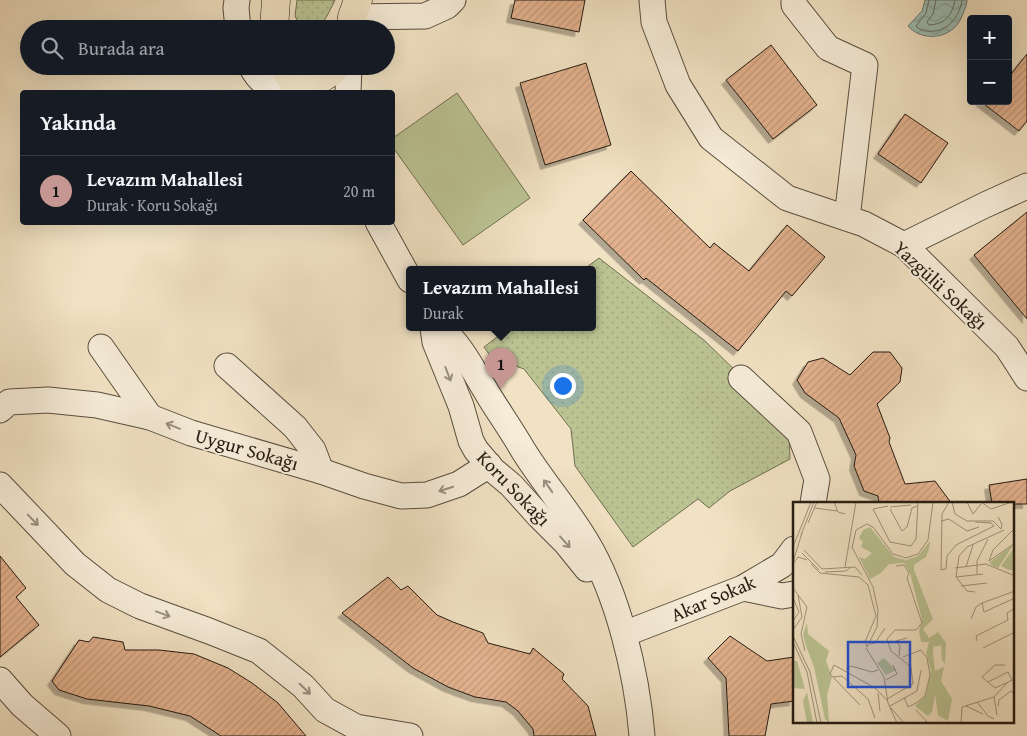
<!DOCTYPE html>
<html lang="tr">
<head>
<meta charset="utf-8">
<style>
	:root { --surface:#171b24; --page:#20242c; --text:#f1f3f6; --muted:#9ea1a6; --line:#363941; --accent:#c59692 }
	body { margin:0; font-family:"Gentium Book Plus",serif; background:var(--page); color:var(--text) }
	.controls { position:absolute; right:15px; top:15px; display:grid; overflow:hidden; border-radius:5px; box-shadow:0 5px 20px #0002 }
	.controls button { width:45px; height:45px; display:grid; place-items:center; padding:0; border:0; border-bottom:1px solid var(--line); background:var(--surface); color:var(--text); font:25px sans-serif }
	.you { position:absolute; left:562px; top:385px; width:18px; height:18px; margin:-12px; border:4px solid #fff; border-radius:50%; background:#1a73e8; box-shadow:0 0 0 8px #1a73e833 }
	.badge { display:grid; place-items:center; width:32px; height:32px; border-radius:50%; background:var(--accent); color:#111; font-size:16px; font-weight:700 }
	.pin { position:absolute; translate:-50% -41px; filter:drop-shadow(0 1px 2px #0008) }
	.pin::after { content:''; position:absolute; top:26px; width:18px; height:15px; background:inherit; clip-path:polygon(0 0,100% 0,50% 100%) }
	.popup { position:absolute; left:406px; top:266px; width:190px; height:65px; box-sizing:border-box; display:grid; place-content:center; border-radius:5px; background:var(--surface); filter:drop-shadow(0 1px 4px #0005); font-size:16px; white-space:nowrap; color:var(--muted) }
	.popup b { font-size:19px; color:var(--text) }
	.popup::after { content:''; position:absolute; left:50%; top:100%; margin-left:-10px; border:10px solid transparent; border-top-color:var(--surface) }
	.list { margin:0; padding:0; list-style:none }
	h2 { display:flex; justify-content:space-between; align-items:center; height:65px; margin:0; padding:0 20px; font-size:21px }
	h2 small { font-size:16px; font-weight:400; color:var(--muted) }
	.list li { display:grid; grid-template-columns:32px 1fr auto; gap:15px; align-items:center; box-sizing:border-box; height:70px; padding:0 20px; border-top:1px solid var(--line) }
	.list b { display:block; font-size:19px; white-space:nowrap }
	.list p { margin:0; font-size:16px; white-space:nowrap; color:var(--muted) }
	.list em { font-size:16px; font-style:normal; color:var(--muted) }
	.icon { flex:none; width:28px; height:28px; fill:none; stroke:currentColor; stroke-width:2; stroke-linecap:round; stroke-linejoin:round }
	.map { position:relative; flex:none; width:1027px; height:736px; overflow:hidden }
	.search { position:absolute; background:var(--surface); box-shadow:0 5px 20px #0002; left:20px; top:20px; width:375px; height:55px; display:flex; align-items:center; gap:12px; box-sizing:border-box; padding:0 18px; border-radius:28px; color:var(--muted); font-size:19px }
	.panel { position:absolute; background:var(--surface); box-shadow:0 5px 20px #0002; left:20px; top:90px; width:375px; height:135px; border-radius:5px }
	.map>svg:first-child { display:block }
	.green { fill:url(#green-dots); stroke:#706f52 }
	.pitch { fill:#bbc393; stroke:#706f52 }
	.water { fill:url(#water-waves); stroke:#6c7c74 }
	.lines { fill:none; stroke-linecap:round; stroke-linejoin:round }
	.shore { stroke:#606c64; stroke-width:1 }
	.building { fill:url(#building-hatch); stroke:#251b12; filter:url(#shadow) }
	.minor-casing { stroke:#584d3e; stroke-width:27 }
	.major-casing { stroke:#251b12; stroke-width:29 }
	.minor { stroke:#f6ecd8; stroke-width:25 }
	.major { stroke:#f1e2c3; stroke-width:28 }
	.oneway { stroke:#988e7f }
	.labels { text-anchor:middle; stroke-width:4; stroke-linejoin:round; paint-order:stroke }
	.street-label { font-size:19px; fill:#251b12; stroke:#f6ecd8 }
	.inset-road { fill:none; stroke:#9f927c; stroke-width:1 }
	.view { fill:#1d4ed8; fill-opacity:0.15; stroke:#1d4ed8; stroke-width:2.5 }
	.inset-edge { fill:none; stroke:#251b12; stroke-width:2.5 }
</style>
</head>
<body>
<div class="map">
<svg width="1027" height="736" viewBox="0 0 1027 736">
	<defs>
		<pattern id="green-dots" width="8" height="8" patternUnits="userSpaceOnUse" patternTransform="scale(1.25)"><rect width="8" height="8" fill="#bbc393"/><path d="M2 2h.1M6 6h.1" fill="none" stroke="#a1a77e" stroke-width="1.8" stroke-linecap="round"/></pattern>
		<pattern id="water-waves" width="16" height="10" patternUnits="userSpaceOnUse" patternTransform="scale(1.25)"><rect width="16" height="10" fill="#9bbdb6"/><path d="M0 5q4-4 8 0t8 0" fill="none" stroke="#85a29b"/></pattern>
		<pattern id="building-hatch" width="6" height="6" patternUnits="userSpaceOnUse" patternTransform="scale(1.25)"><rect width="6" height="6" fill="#e2b18d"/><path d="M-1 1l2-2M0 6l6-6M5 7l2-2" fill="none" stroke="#c29879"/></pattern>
		<filter id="shadow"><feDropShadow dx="-4.5" dy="4.5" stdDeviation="0" flood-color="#0004"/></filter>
	</defs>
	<rect width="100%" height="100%" fill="#f1e2c3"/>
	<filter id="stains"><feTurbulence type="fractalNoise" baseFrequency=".004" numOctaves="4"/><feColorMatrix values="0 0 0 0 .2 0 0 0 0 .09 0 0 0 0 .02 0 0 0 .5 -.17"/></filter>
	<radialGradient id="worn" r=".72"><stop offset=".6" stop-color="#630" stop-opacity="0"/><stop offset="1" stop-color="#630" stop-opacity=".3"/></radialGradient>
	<g class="green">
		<path d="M297,0H335L327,16L319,28L305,29L300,26L295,16Z"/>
		<path d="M599,258L705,341L749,384L789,430L790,459L730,491L709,508L698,499L633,547L575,466L571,429L524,369L491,357L484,347L509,328H592V270H583Z"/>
	</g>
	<path class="pitch" d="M457,93L530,198L463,245L392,146L393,138Z"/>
	<path class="water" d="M925,0H967C967,4 966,7 964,11C962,17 959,24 954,28C941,40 919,39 908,26L922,11Z"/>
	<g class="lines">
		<g class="shore">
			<path d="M929,0L926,13L916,26C921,31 927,32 935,31C950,29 960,15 962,0"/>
			<path d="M936,0L933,14L927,22L929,25C946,24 952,15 955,0"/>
		</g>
	</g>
	<g class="building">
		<path d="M515,0H585L579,32L511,18Z"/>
		<path d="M771,45L817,105L773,139L726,80Z"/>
		<path d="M1027,54V121L1019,131L980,101H1008V78Z"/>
		<path d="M586,63L611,145L545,165L520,83Z"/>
		<path d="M905,114L948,143L921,183L878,154Z"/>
		<path d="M631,171L710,248L714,243L749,271L787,225L825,257L792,296L786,291L738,351L646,278L644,280L583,220Z"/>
		<path d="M1027,212V319L974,255Z"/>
		<path d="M873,352H890L902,368L900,382L877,404L890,438L889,442L905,484L935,481L952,504H879L878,496L864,491L854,466L856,455L839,418L805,393L797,380L808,362L823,358L850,375Z"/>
		<path d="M1027,479V504H992L989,485Z"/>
		<path d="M0,556L26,588L16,597L39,625L0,657Z"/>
		<path d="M388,577L401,590L408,586L437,615L453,622L483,633L488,643L530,654L533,648L564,674L562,679L588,706L596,736H534L533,729L518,711L506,702L475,697L448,687L413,668L342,613Z"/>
		<path d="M730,636L767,661L794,657V701L771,704L765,736H729L726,678L708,658Z"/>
		<path d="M93,637L123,642L125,650H159L194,654L228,668L252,683L278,703L306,736H221L190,716L149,706L87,699L59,690L52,681L79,640L89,642Z"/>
	</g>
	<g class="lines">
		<g class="minor-casing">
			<g id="minor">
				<path d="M237,0L236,8L238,29"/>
				<path d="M652,0L654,22L678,85L711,138L787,198L864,224L904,245L1007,347L1027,378"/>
				<path d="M794,0V5L828,48L865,65L847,218"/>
				<path d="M352,17L425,16L447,6L453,0"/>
				<path d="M251,66C262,87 274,91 297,89L299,92"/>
				<path d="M348,92L349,66"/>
				<path d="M378,222L410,280"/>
				<path d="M904,245L985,205L1027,186"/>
				<path d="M433,328L435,342L461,406L471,441L476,450L493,470L511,485L539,516L566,543L587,569"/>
				<path d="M441,328C462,346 474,372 489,396C500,414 512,431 523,450C542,481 567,509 586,541C618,594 637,674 642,736"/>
				<path d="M101,347L150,417"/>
				<path d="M227,366L295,427L313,450L321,471"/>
				<path d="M741,378L799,432L817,479L813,503"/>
				<path d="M0,410L9,402L48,400L97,405L150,417L191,433L321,471L364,486L401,496L427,495L459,484L489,465"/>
				<path d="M0,485L75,564L108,590L140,606L209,631L259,651L303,686L325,710L356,727L410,736"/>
				<path d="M743,588L782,596L794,594"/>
				<path d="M624,634L743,588L782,565L794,549"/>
				<path d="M0,680L22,705L58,736"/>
			</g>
		</g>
		<g class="major-casing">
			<g id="major">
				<path d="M274,29L276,0"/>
				<path d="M351,29L352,17L358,0"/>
				<path d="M284,66L297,89C310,83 327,78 337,66"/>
			</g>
		</g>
		<use href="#minor" class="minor"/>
		<use href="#major" class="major"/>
	</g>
	<defs><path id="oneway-shaft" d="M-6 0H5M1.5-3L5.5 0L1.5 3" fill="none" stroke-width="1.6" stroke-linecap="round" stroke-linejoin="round" transform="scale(1.25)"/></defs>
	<g class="oneway">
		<use href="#oneway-shaft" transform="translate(448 374) rotate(69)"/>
		<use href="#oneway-shaft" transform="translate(173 426) rotate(-158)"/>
		<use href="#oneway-shaft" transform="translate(548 486) rotate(-125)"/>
		<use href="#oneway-shaft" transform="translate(446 489) rotate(162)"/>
		<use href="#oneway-shaft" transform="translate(33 520) rotate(46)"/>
		<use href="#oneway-shaft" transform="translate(565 542) rotate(48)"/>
		<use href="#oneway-shaft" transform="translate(163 614) rotate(20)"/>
		<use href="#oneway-shaft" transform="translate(305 689) rotate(44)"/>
	</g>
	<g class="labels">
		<g class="street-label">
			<text transform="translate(941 285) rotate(43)" y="7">Yazgülü Sokağı</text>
			<text transform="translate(247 449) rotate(16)" y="7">Uygur Sokağı</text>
			<text transform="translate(514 488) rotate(46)" y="7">Koru Sokağı</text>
			<text transform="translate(713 598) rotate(-23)" y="7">Akar Sokak</text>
		</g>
	</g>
	<g transform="translate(793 502)">
		<rect width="221" height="221" fill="#f1e2c3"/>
		<path d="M142,0L136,47L133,55L121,63V68L140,117L130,127L136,136L145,130L153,141L152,162L149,158L148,143L140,145V151L142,169L151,165L148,179L159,197L155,219L145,213L142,192L139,210L135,214L122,204L133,193L138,168L133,151L136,140H128L126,129L129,118L117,71L111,61L96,62L88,71L77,77L66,55L72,57L79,51L68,45L70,40L66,36L70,28L77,25L101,55L113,58L125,54L137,39ZM221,42L205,66L198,63L197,60ZM91,156L103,168L93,173L84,161ZM14,190L16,200L20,221H14L10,199Z" fill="#bbc393"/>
		<path d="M14,121L15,132L36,149L33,159L39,175L34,193L36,221L32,217L21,165L12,141L10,132ZM0,159H4L12,187L0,186Z" fill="#bbc393"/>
		<path d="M221,46V68H216L208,64Z" fill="#bbc393"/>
		<path class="inset-road" d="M41,0L45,10L52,12M156,0L149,12L148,68L153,67L154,54L163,43L201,24L198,21L182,20M159,0L162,12L174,19H200L208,27L209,22L205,15M174,0L180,12L188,2M188,0L198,7L219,0M95,4L80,7L97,40L118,44L123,37L125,0M97,5L118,3M22,6L44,9M97,7L109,29L114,25L119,6L124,4M148,19L156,17L174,29L186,25M15,21L24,0M8,33L21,0M0,45L18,0M59,46L63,28L74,22L80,25L100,52L113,56L125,52L135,38L140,0M11,48L29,67L62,65L69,73M9,51L26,68M196,59L200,48L222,26M196,59L222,41M0,60L9,31M0,62L5,55L14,58M18,62L27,71L66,75L75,83L83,114L72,140L74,145L84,125L85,108L80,85L59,45M52,65L63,0M173,65L180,43M162,66L193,62L222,74M32,70L53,69L58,65M184,72V59L195,37M163,75L190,72M168,84L194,81M0,86L14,105L8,132L12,149M222,89L189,101L191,110L222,96M182,90L174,89L163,75L166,54L174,45L211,28M0,96L6,110L0,119M178,117L183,105L189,101M0,128L9,115L5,93M0,134L17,170L28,221M184,139L183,134L215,118L214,111L222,106M0,140L14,170L24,221M77,142L82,141L92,126M73,146L91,175L95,201L104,221M190,146L222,130M106,154L107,144L103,139L114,136M110,155L128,148L134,156L137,173L132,194L123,201L115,205L111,195M212,163H202L189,175L202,186L222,177M53,167L58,164L79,170L85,168M40,175L49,174L75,197L82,216M93,178L104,172L100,163M195,180L215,170L219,178M85,191L87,209M201,195L204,213M94,197L120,182L118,165L98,149L94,137L102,128H123L129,121L114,76L116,71L111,63L103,64M184,200L195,214L201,217M67,203L37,172L41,163L82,186L95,199M97,204L124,189L128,168M173,204L190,212M205,204L206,198L218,189L222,192M98,206L111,221M123,208L135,221M168,221L169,205L201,195L214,181"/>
		<path class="view" d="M55,140H117V185H55Z"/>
		<rect width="221" height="221" class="inset-edge"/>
	</g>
	<rect width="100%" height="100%" filter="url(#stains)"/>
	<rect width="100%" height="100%" fill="url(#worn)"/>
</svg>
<div class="controls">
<button>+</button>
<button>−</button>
</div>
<div class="you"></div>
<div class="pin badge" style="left:501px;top:389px">1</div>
<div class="popup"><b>Levazım Mahallesi</b>Durak</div>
<div class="search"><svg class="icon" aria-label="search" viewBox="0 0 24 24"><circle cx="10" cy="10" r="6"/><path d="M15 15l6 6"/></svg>Burada ara</div>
<section class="panel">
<h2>Yakında<small></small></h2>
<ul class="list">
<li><span class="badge">1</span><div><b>Levazım Mahallesi</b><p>Durak · Koru Sokağı</p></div><em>20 m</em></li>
</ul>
</section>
</div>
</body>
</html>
